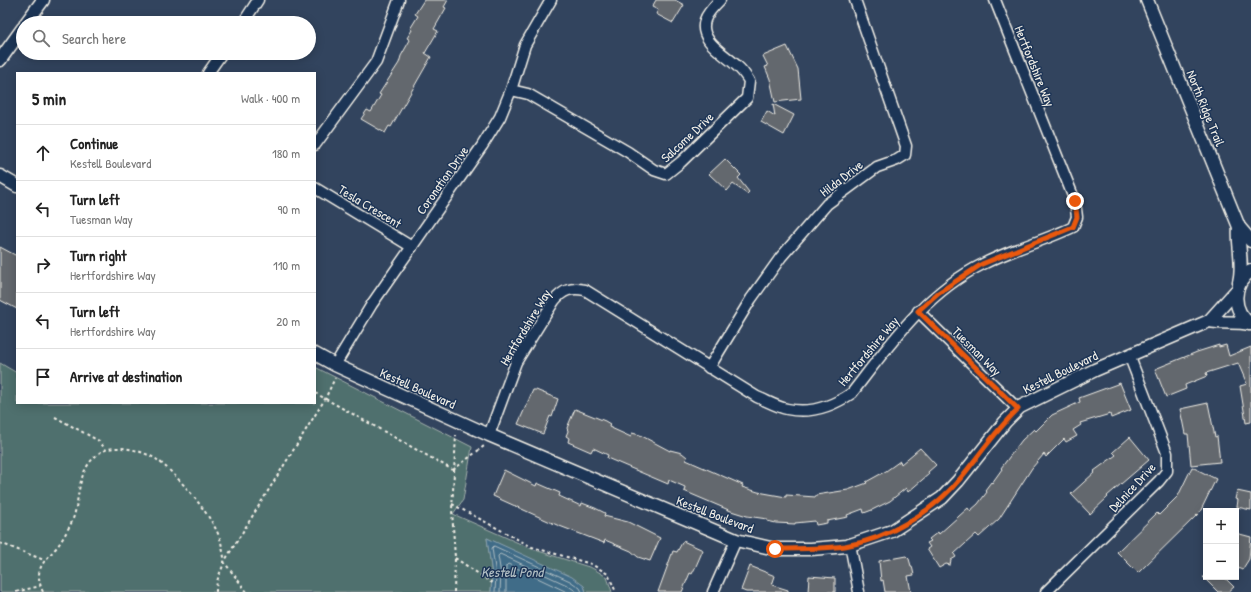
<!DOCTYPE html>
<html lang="en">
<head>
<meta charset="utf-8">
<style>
	:root { --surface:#fff; --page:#f6f6f6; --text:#222; --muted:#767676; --line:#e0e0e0 }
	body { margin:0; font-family:"Patrick Hand",sans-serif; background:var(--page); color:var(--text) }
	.controls { position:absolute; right:12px; bottom:12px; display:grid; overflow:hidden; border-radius:0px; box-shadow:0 2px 10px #0003 }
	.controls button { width:36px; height:36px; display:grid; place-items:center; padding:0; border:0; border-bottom:1px solid var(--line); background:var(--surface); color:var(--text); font:20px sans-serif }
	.stop { position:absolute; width:12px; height:12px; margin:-9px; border:3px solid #ea580c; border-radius:50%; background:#fff }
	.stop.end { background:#ea580c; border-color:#fff; box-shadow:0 1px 4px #0008 }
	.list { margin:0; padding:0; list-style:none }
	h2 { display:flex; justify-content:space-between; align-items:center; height:52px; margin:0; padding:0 16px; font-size:17px }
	h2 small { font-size:13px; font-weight:400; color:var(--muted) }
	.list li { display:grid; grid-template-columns:26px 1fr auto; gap:12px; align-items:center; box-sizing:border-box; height:56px; padding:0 16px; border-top:1px solid var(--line) }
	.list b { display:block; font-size:15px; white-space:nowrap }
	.list p { margin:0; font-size:13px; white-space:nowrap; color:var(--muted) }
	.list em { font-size:13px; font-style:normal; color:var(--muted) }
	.icon { flex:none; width:22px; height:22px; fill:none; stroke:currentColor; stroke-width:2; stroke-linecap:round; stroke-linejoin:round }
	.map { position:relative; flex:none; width:1251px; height:592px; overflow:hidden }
	.search { position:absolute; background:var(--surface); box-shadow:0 2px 10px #0003; left:16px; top:16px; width:300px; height:44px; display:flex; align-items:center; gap:10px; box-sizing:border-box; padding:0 14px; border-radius:22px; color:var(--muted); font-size:15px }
	.panel { position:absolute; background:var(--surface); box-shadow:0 2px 10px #0003; left:16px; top:72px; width:300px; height:332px; border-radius:0px }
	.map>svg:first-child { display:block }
	.green { fill:#506f6e; stroke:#a2b0ab }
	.water { fill:#416c88; stroke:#89a1ae }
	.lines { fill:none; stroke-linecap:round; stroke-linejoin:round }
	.shore { stroke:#acbcc2; stroke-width:1 }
	.building { fill:#64686e; stroke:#f4f1e8 }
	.minor-casing { stroke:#f4f1e8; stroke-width:13 }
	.tertiary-casing { stroke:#f4f1e8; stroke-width:15 }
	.path { stroke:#f4f1e8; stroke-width:2; stroke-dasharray:3 3; stroke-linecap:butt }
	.minor { stroke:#1d3557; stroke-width:10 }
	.tertiary { stroke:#1d3557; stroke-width:12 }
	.route { stroke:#ea580c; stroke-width:5 }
	.labels { text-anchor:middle; stroke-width:3; stroke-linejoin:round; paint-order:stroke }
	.street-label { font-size:13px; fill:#f4f1e8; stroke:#1d3557 }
	.water-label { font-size:14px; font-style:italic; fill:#b5c2c6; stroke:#1d3557 }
</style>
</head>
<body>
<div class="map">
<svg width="1251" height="592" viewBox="0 0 1251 592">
	<rect width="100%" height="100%" fill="#32445e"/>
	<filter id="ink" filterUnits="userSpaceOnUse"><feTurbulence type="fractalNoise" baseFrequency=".025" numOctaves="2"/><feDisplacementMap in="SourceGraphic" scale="8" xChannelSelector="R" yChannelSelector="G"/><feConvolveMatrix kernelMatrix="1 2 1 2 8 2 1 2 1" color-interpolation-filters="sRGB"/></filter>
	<g filter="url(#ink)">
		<path class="green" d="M0,363L17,373V403H315V367L472,447L463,500L453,514L532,549L592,568L607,577L612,592H586L584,586L487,538L492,575L491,592H0Z"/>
		<path class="water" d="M487,538L572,577L584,586L586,592H491L492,575Z"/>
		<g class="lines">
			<g class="shore">
				<path d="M495,592L496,575L492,548L494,546L570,581L580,588L582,592"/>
				<path d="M500,592L501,574L498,556L500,554L567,585L577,592"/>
				<path d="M506,592V566L508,564L567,592"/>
			</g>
		</g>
		<g class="building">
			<path d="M424,0H448L444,7L446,8L434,29L438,31L425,53L431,57L391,127L389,126L385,133L361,119L367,110L371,112L381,95L379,94L399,63L401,56L410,40L407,38L412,30L410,29L418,16L415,14Z"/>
			<path d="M656,0H675L684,5L673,23L656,14L658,10L652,7Z"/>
			<path d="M787,46L798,69L801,99L775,102L770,79L765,67L768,66L763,56Z"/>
			<path d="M773,104L794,115L784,135L761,122L767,111L775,116Z"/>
			<path d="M725,159L741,175L738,178L749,192L747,194L733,184L727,191L709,174Z"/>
			<path d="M0,247L17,256V309L0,300Z"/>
			<path d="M1219,345V347L1226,345L1229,356L1251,347V422L1246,423L1240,386L1247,384L1238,363L1206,373L1207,376L1185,385L1186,389L1166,397L1155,369L1197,352Z"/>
			<path d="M1120,383L1131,410L1111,418L1110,414L1080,423L1081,425L1073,430L1077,436L1066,442L1064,439L1046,457L1044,454L1032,468L999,519L979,537L976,534L954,554L956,557L951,560L950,565L946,564L939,568L927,549L930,547L927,543L931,541L929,539L938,532L939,534L968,508L970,511L978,504L987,492L985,490L991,482L992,483L1002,469L1001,468L1022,440L1034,429L1036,431L1052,415L1080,402L1079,398Z"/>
			<path d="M533,390H536L558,399L552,417L550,416L543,434L518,424Z"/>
			<path d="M1208,403L1215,437L1217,436L1220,462L1191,465L1188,434H1185L1180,409Z"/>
			<path d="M575,409L605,421L610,424L609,427L631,437L632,433L640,435L670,451V450L682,453L687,457L686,460L743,485L742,487L758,492L786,497V495L816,497V495L848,490L867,483L866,482L886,471L900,461L901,464L920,448L936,465L928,472L929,474L908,492L906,488L890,501L872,510L864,513L863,509L847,515L848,517L827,521V523L816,525L815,521L795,523V524L776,523L767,521V519L747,516L731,511L684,491L685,487L669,480L668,484L607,458L608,455L593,448L591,452L568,442L569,438L566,436L568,431L567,428Z"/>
			<path d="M1130,437L1149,460L1107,496L1108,497L1090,514L1071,494L1095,472L1094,471L1116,455L1113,452Z"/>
			<path d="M1192,467L1216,479L1200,512L1138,573L1117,552L1157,513L1159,515L1178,496Z"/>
			<path d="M504,470L536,486L537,483L560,493L559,496L581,506L582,503L595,508L605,513L604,516L628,522L660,538L650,561L638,557L631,551L605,540L604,543L557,525L493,496Z"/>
			<path d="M1237,491L1251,494V510L1237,507L1238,500L1235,499Z"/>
			<path d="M1236,533L1251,537L1249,559L1242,570L1236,567Z"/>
			<path d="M683,541L703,550L696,566L692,574L690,573L682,592H658L673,551L677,552Z"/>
			<path d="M906,556L909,559L911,566H912L914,575L908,576L911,592H885L883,580L881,581L879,561Z"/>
			<path d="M750,566L775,576L772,585L788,590V592H746L741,590Z"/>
			<path d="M809,576L835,578V592H808Z"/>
			<path d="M1203,577H1224L1234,587L1228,592H1218Z"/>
		</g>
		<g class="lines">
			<g class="minor-casing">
				<g id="minor">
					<path d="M243,23L258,0"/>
					<path d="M208,73L222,53"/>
					<path d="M511,90L528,94L628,152L654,170L666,174L681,162L747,98L749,81C746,76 742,70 737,66C725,54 698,41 705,20C707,13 715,5 720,0"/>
					<path d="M315,145L376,62L399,0"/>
					<path d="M315,188L412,247"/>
					<path d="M918,311L1018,409"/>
					<path d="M335,365L372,304L482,146L500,117L511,90L525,45L551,0"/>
					<path d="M709,368L751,299L781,257L827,204L877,167L897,160L905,155L906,146L855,0"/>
					<path d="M489,435L516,362L554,301C563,290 571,287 585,290L757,397C767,401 777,407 787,409C810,414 833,406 852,393C890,344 926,292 983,264C1012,249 1044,241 1073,227L1077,217L1075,201L995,0"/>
					<path d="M850,544L859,592"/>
					<path d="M713,592L736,540"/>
					<path d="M1046,592L1159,481L1167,471V453L1129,355"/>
				</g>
			</g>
			<g class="tertiary-casing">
				<g id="tertiary">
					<path d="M1147,0L1239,227L1251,241"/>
					<path d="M26,23L43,0"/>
					<path d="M0,60L23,28"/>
					<path d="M0,176L17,186"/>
					<path d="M1239,227C1237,245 1244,263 1239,282"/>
					<path d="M1251,271C1232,284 1231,311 1251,324"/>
					<path d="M1209,321C1223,324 1236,321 1249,324"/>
					<path d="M315,354L335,365L489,435L736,540L775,549H811L847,546L892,531L942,498L958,481L1005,422L1020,407L1095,370L1209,321L1236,291"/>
				</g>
			</g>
			<g class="path">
				<path d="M315,393L453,470"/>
				<path d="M55,417L99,441L106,450"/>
				<path d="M453,470L484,446"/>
				<path d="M452,504L532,547L591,564L608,574L616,592"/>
				<path d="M0,543L44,560"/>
				<path d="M455,558L494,584"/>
				<path d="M16,592L40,586"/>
				<path d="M43,592C33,569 43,563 57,547C61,542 65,535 68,529C83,506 72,475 98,454C113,442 141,450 156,459C176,473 215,518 221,542C222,548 225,558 224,563C220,574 216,579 216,592"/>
				<path d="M247,592L224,562L325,399L335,378"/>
				<path d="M454,592L455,558L452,510L456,435"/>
			</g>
			<use href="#minor" class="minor"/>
			<use href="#tertiary" class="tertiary"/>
		</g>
	</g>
	<g class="lines" filter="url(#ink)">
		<path class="route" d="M775,549C798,549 822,549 845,546C888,539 932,512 959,480C979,456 995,431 1018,409L918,311L938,293L982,264L1073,227L1077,217L1075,201"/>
	</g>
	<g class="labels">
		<g class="street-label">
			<text transform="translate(1035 66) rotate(68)" y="5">Hertfordshire Way</text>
			<text transform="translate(1206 108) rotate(68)" y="5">North Ridge Trail</text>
			<text transform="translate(687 137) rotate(-43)" y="5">Salcome Drive</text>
			<text transform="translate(841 178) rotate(-38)" y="5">Hilda Drive</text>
			<text transform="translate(442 180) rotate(-55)" y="5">Coronation Drive</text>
			<text transform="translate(370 206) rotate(31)" y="5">Tesla Crescent</text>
			<text transform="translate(525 327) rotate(-59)" y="5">Hertfordshire Way</text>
			<text transform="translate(868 351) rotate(-50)" y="5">Hertfordshire Way</text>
			<text transform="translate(977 351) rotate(45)" y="5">Tuesman Way</text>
			<text transform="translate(1060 372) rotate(-26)" y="5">Kestell Boulevard</text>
			<text transform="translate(418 388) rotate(24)" y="5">Kestell Boulevard</text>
			<text transform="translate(1132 487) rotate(-47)" y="5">Delnice Drive</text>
			<text transform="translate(715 514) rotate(21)" y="5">Kestell Boulevard</text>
		</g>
		<g class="water-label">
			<text x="512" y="577">Kestell Pond</text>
		</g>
	</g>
</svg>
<div class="controls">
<button>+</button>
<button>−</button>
</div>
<div class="stop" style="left:775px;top:549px"></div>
<div class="stop end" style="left:1075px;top:201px"></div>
<div class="search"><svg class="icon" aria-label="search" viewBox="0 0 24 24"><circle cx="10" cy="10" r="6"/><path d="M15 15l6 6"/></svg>Search here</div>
<section class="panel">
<h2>5 min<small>Walk · 400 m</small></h2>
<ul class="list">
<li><svg class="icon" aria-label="ahead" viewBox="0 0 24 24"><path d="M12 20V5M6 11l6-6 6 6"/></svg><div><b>Continue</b><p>Kestell Boulevard</p></div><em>180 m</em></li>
<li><svg class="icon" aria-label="left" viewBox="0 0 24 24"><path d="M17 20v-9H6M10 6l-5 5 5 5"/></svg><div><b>Turn left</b><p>Tuesman Way</p></div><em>90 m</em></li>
<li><svg class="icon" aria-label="right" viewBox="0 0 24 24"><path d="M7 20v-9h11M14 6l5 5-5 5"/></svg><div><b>Turn right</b><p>Hertfordshire Way</p></div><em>110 m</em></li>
<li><svg class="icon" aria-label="left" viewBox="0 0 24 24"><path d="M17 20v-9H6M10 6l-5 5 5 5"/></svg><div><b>Turn left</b><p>Hertfordshire Way</p></div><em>20 m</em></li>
<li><svg class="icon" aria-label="arrive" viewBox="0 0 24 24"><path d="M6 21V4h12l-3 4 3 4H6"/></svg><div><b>Arrive at destination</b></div></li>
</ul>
</section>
</div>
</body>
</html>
